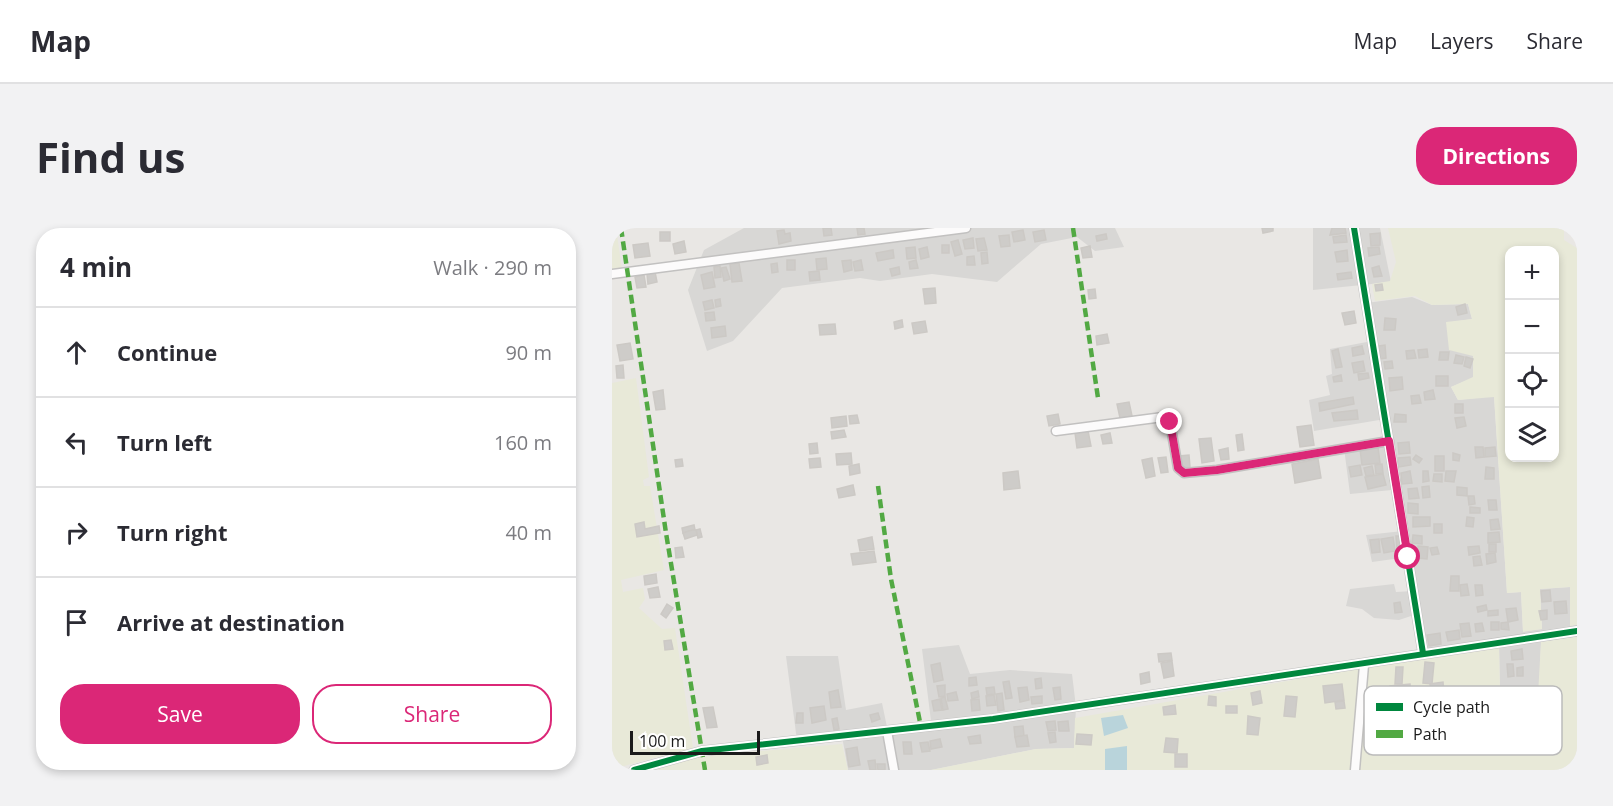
<!DOCTYPE html>
<html lang="en">
<head>
<meta charset="utf-8">
<style>
	:root { --surface:#fff; --page:#f2f2f3; --text:#2b2b33; --muted:#7c7c81; --line:#e1e1e2; --accent:#db2777 }
	body { margin:0; font-family:"Open Sans",sans-serif; background:var(--page); color:var(--text) }
	.controls { position:absolute; right:18px; top:18px; display:grid; overflow:hidden; border-radius:12px; box-shadow:0 3px 9px #0003 }
	.controls button { width:54px; height:54px; display:grid; place-items:center; padding:0; border:0; border-bottom:2px solid var(--line); background:var(--surface); color:var(--text); font:30px sans-serif }
	.scale { position:absolute; left:18px; bottom:15px; width:130px; box-sizing:border-box; padding-left:6px; border:3px solid #1b1b1b; border-top:0; font-size:16px; line-height:21px; white-space:nowrap; color:#1b1b1b; -webkit-text-stroke:4px #fff; paint-order:stroke }
	.stop { position:absolute; width:18px; height:18px; margin:-14px; border:4px solid #db2777; border-radius:50%; background:#fff }
	.stop.end { background:#db2777; border-color:#fff; box-shadow:0 2px 6px #0008 }
	.list { margin:0; padding:0; list-style:none }
	h2 { display:flex; justify-content:space-between; align-items:center; height:78px; margin:0; padding:0 24px; font-size:26px }
	h2 small { font-size:20px; font-weight:400; color:var(--muted) }
	.list li { display:grid; grid-template-columns:39px 1fr auto; gap:18px; align-items:center; box-sizing:border-box; height:90px; padding:0 24px; border-top:2px solid var(--line) }
	.list b { display:block; font-size:22px; white-space:nowrap }
	.list em { font-size:20px; font-style:normal; color:var(--muted) }
	.actions { display:flex; gap:12px; padding:18px 24px }
	.actions a { flex:1; padding:14px 0; border:2px solid var(--accent); border-radius:24px; text-align:center; font-size:21px; color:var(--accent) }
	.actions .main { background:var(--accent); color:#fff }
	.icon { flex:none; width:33px; height:33px; fill:none; stroke:currentColor; stroke-width:2; stroke-linecap:round; stroke-linejoin:round }
	.map { position:relative; flex:none; width:965px; height:542px; overflow:hidden; border-radius:24px }
	header { display:flex; align-items:center; gap:36px; box-sizing:border-box; height:84px; padding:0 30px; background:var(--surface); border-bottom:2px solid var(--line) }
	header strong { font-size:28px }
	nav { display:flex; gap:33px; margin-inline-start:auto; font-size:21px }
	.intro { display:flex; align-items:center; justify-content:space-between; box-sizing:border-box; height:144px; padding:0 36px }
	h1 { margin:0; font-size:42px }
	.button { padding:15px 27px; border-radius:24px; background:var(--accent); color:#fff; font-size:21px; font-weight:700 }
	main { display:flex; gap:36px; padding:0 36px }
	aside { flex:1; background:var(--surface); border-radius:24px; box-shadow:0 3px 9px #0003 }
	.map>svg:first-child { display:block }
	.residential { fill:#d8d7d5 }
	.farmland { fill:#e8e9d8; fill-rule:evenodd }
	.water { fill:#b9d4db }
	.building { fill:#ceccc9; stroke:#ccc9c5; stroke-width:1.5 }
	.lines { fill:none; stroke-linecap:round; stroke-linejoin:round }
	.minor-casing { stroke:#c2c1c0; stroke-width:11 }
	.minor { stroke:#fcfbfb; stroke-width:8 }
	.quiet { stroke:#52a943; stroke-width:4.5; stroke-dasharray:9 4.5; stroke-linecap:butt }
	.cycleway-casing { stroke:#fff; stroke-width:10 }
	.cycleway { stroke:#00873e; stroke-width:6 }
	.route { stroke:#db2777; stroke-width:8 }
	.key { fill:#fff; stroke:#bbb; stroke-width:1.5 }
	.key-label { font-size:16px; fill:#1b1b1b }
</style>
</head>
<body>
<header>
<strong>Map</strong>
<nav><a>Map</a><a>Layers</a><a>Share</a></nav>
</header>
<div class="intro"><h1>Find us</h1><a class="button">Directions</a></div>
<main>
<aside>
<h2>4 min<small>Walk · 290 m</small></h2>
<ul class="list">
<li><svg class="icon" aria-label="ahead" viewBox="0 0 24 24"><path d="M12 20V5M6 11l6-6 6 6"/></svg><div><b>Continue</b></div><em>90 m</em></li>
<li><svg class="icon" aria-label="left" viewBox="0 0 24 24"><path d="M17 20v-9H6M10 6l-5 5 5 5"/></svg><div><b>Turn left</b></div><em>160 m</em></li>
<li><svg class="icon" aria-label="right" viewBox="0 0 24 24"><path d="M7 20v-9h11M14 6l5 5-5 5"/></svg><div><b>Turn right</b></div><em>40 m</em></li>
<li><svg class="icon" aria-label="arrive" viewBox="0 0 24 24"><path d="M6 21V4h12l-3 4 3 4H6"/></svg><div><b>Arrive at destination</b></div></li>
</ul>
<div class="actions"><a class="main">Save</a><a>Share</a></div>
</aside>
<div class="map">
<svg width="965" height="542" viewBox="0 0 965 542">
	<rect width="100%" height="100%" fill="#e9e7e4"/>
	<g class="residential">
		<path d="M132,0H503L512,19L483,23L465,9L429,16L385,54L320,46L268,53L248,50L170,60L121,113L95,123L76,62L92,22Z"/>
		<path d="M701,0H768L779,54L701,62Z"/>
		<path d="M800,69L820,77L856,76L860,91L834,95L861,128V150L839,159L846,172L882,168L895,365L909,364L911,403L930,401L928,361L958,359V397H965V409L929,414L927,467L888,463L887,414L811,425L802,387L787,392L762,390L750,381L734,378L738,361L782,356L784,364L801,363L796,329L760,334L754,307L791,303L780,262L738,266L732,220L777,214L773,191L702,203L697,172L718,167L714,148L720,146L718,121L760,113L754,75Z"/>
		<path d="M347,417L358,446L398,442L460,446L464,479L462,520L424,521L319,542H236L230,508L185,513L174,428H226L234,482L270,475L275,499L319,493L310,421Z"/>
	</g>
	<g class="farmland">
		<path d="M0,0H4L10,41L0,43Z"/>
		<path d="M776,0H952V12L965,20V397L958,398V359L928,361L930,401L911,404L909,364L895,365L882,169L846,172L839,159L861,149V128L837,122L834,94L860,91L856,76L820,77L803,68L763,73L760,56L778,53L784,34ZM897,22H942V230H897Z"/>
		<path d="M24,150L37,249L31,252L32,258H38L52,342L9,352L11,364L31,360L33,371L27,380L50,401L63,400L81,520L0,541V155Z"/>
		<path d="M965,409V542H319L424,521L462,520L463,490L709,447L887,420L888,463L926,467L929,414Z"/>
		<path d="M230,516L236,542H44L82,529Z"/>
	</g>
	<g class="water">
		<path d="M511,487L516,500L492,508L489,490Z"/>
		<path d="M515,518V542H493V521Z"/>
	</g>
	<g class="building">
		<path d="M211,0H219L220,7L212,8Z"/>
		<path d="M245,0H252L253,6L246,7Z"/>
		<path d="M650,0H661V3L651,5Z"/>
		<path d="M720,0H733L734,5L718,7Z"/>
		<path d="M172,2L173,6L178,5L179,13L167,16L165,3Z"/>
		<path d="M411,2L413,12L402,14L400,4Z"/>
		<path d="M432,2L434,12L423,14L421,4Z"/>
		<rect x="48" y="4" width="10" height="9"/>
		<path d="M768,5V17L759,18L758,6Z"/>
		<path d="M494,6L495,11L485,13L484,8Z"/>
		<path d="M397,7L398,18L389,19L387,8Z"/>
		<path d="M734,7L735,14L722,15L721,9Z"/>
		<path d="M361,10L362,20L353,21L351,12Z"/>
		<path d="M372,10L375,22L366,23L364,11Z"/>
		<path d="M346,12L350,26L343,28L339,14Z"/>
		<path d="M72,13L74,24L63,26L61,16Z"/>
		<path d="M36,15L38,28L23,30L21,17Z"/>
		<rect x="330" y="17" width="7" height="8"/>
		<path d="M478,18L480,29L471,30L469,20Z"/>
		<path d="M303,19L304,30L295,31L294,20Z"/>
		<path d="M315,19L317,29L309,31L307,21Z"/>
		<path d="M767,19L768,26L757,28L756,20Z"/>
		<path d="M281,22L282,30L266,33L264,25Z"/>
		<path d="M735,22L736,33L725,34L723,24Z"/>
		<path d="M375,24L376,35L370,36L369,25Z"/>
		<path d="M362,28L363,37H355V29Z"/>
		<path d="M214,30L215,41L205,42L204,31Z"/>
		<rect x="175" y="32" width="8" height="10"/>
		<path d="M239,32L240,42L232,44L230,33Z"/>
		<path d="M249,32L251,42L243,43L241,34Z"/>
		<path d="M304,32L306,40L298,41L297,34Z"/>
		<path d="M127,35L130,53L120,54L118,36Z"/>
		<path d="M165,35L166,44L160,45L159,36Z"/>
		<path d="M108,38L109,49L103,50L102,39Z"/>
		<path d="M767,38L770,48L762,49L760,40Z"/>
		<path d="M114,39L118,51L112,53L109,40Z"/>
		<path d="M287,39L288,46L280,48L278,41Z"/>
		<path d="M207,43L208,52L198,53L197,44Z"/>
		<path d="M43,44L45,54L36,56L35,46Z"/>
		<path d="M100,44L103,59L92,61L89,47Z"/>
		<path d="M739,44L740,50L726,52L725,46Z"/>
		<path d="M32,47L34,59L25,60L23,49Z"/>
		<path d="M770,56L771,62L764,63L763,57Z"/>
		<path d="M323,60L324,75L313,76L311,61Z"/>
		<path d="M483,61L484,70L477,71L476,62Z"/>
		<path d="M108,71L109,78L104,79L103,72Z"/>
		<path d="M100,72L102,80L93,82L91,74Z"/>
		<path d="M853,76L855,85L846,87L844,79Z"/>
		<path d="M742,83L744,95L733,97L730,85Z"/>
		<path d="M102,84L103,92L94,93L93,85Z"/>
		<path d="M773,90L784,91L783,102H772Z"/>
		<path d="M290,92L291,99L283,101L282,94Z"/>
		<path d="M313,93L315,104L302,106L300,95Z"/>
		<path d="M223,96L224,106L208,107L207,97Z"/>
		<path d="M113,98L114,108L100,110L99,100Z"/>
		<path d="M495,106L497,115L485,117L484,108Z"/>
		<path d="M18,115L21,131L8,133L5,117Z"/>
		<path d="M773,117L774,130L768,131L767,118Z"/>
		<path d="M750,118L752,126L741,128L740,120Z"/>
		<path d="M726,121L730,139L724,140L720,123Z"/>
		<path d="M815,121L816,129L807,130L806,122Z"/>
		<path d="M802,122L804,130L795,131L794,123Z"/>
		<path d="M828,124H837L836,132H827Z"/>
		<path d="M844,127L852,129L850,136L842,135Z"/>
		<path d="M854,129L861,131L858,140L852,138Z"/>
		<path d="M751,133L753,143L742,145L740,135Z"/>
		<path d="M780,133L781,140L773,141L772,134Z"/>
		<path d="M11,137L12,150H5L4,138Z"/>
		<path d="M756,145L757,150L747,152L746,146Z"/>
		<path d="M729,147L730,153L722,154L721,149Z"/>
		<rect x="824" y="148" width="12" height="10"/>
		<path d="M790,149L791,161L778,163L777,150Z"/>
		<path d="M51,162L53,181L44,182L41,164Z"/>
		<path d="M821,162L823,171L813,172L812,164Z"/>
		<path d="M807,167L809,175L800,176L799,168Z"/>
		<path d="M741,169L742,176L708,183L707,175Z"/>
		<path d="M517,174L520,188L508,190L505,176Z"/>
		<rect x="843" y="176" width="8" height="9"/>
		<path d="M745,182L746,191L722,193L720,185Z"/>
		<path d="M446,186L448,196L437,198L435,188Z"/>
		<path d="M783,186L794,187V194H782Z"/>
		<path d="M245,187L247,195L238,196L237,188Z"/>
		<path d="M234,188L235,198L220,200L219,190Z"/>
		<path d="M852,189L854,198L845,200L843,190Z"/>
		<path d="M699,197L702,217L688,219L685,199Z"/>
		<path d="M232,202L234,209L220,211L219,204Z"/>
		<path d="M476,203L479,218L465,220L463,205Z"/>
		<path d="M498,205L500,215L491,216L489,207Z"/>
		<path d="M630,206L632,222L626,223L624,207Z"/>
		<path d="M599,210L602,233L590,235L587,211Z"/>
		<path d="M797,214L798,225L787,226L786,215Z"/>
		<path d="M205,215L206,225L198,226L197,216Z"/>
		<path d="M766,219L768,235L750,237L748,221Z"/>
		<path d="M863,219H871L872,229L864,230Z"/>
		<path d="M883,219L884,228L873,229V220Z"/>
		<path d="M616,220L617,231L609,232L607,222Z"/>
		<path d="M239,225L240,236L225,237L224,226Z"/>
		<path d="M841,225L848,227L847,233L841,232Z"/>
		<path d="M577,227L578,239L569,240L567,228Z"/>
		<path d="M804,227L810,231L807,235L801,231Z"/>
		<rect x="823" y="228" width="9" height="15"/>
		<path d="M554,229L556,244L549,245L546,230Z"/>
		<path d="M798,229L799,237L787,239L786,230Z"/>
		<path d="M208,230L209,239L198,240L197,231Z"/>
		<path d="M540,230L543,248L534,250L530,232Z"/>
		<path d="M70,231L71,238L64,239L63,232Z"/>
		<path d="M706,231L709,250L683,255L680,236Z"/>
		<path d="M247,236L248,245L238,247L237,238Z"/>
		<path d="M770,236L771,245L764,246L763,237Z"/>
		<path d="M748,237L750,247L739,249L737,239Z"/>
		<path d="M760,238L762,247L754,248L752,240Z"/>
		<path d="M874,239L882,240V251H873Z"/>
		<path d="M406,243L408,260L392,262L391,245Z"/>
		<path d="M798,243L800,255L790,256L789,245Z"/>
		<path d="M811,243H816L817,253L811,254Z"/>
		<path d="M834,243H844L842,254L833,253Z"/>
		<path d="M771,246L774,257L756,261L753,249Z"/>
		<path d="M822,246H830V254L821,253Z"/>
		<path d="M241,257L243,267L227,270L225,261Z"/>
		<path d="M817,258L818,269L811,270L810,259Z"/>
		<path d="M845,259L855,260V268L845,267Z"/>
		<path d="M805,260L807,270L797,271L796,261Z"/>
		<path d="M856,268H862L863,276L857,277Z"/>
		<path d="M876,272H884L885,282H877Z"/>
		<path d="M796,275L806,276V286L796,285Z"/>
		<path d="M858,279L868,280V285H858Z"/>
		<path d="M801,289H818V298L801,299Z"/>
		<path d="M855,289L862,290L861,299L854,298Z"/>
		<path d="M886,291L888,301L879,302L878,292Z"/>
		<path d="M32,294L33,301L47,298L48,305L25,309L23,296Z"/>
		<rect x="822" y="296" width="8" height="9"/>
		<path d="M82,297L83,302L71,305L70,300Z"/>
		<path d="M88,301L90,309L86,310L84,302Z"/>
		<path d="M80,302H84L85,307L73,311L71,305Z"/>
		<path d="M887,304L888,314L876,315V305Z"/>
		<path d="M801,307L810,308V316L800,315Z"/>
		<path d="M784,308H791L792,322H785Z"/>
		<path d="M260,309L262,321L248,323L246,312Z"/>
		<path d="M781,309L783,323L772,325L769,311Z"/>
		<path d="M767,311L768,324L760,325L758,312Z"/>
		<rect x="877" y="316" width="7" height="8"/>
		<path d="M806,318L816,319L815,331L805,330Z"/>
		<path d="M867,318L868,325L857,327L856,319Z"/>
		<path d="M70,319L72,329L64,330L63,320Z"/>
		<path d="M825,319L827,326L820,327L818,320Z"/>
		<path d="M262,323L264,334L241,337L239,326Z"/>
		<path d="M883,325L884,334L875,336L874,326Z"/>
		<path d="M868,328L870,337L862,338L861,329Z"/>
		<path d="M44,346L45,355L33,357L32,348Z"/>
		<path d="M839,348H847V363H838Z"/>
		<path d="M855,356L857,367L849,368L848,357Z"/>
		<path d="M863,357H870L871,367L864,368Z"/>
		<path d="M46,359L48,369L38,370L36,361Z"/>
		<path d="M938,362L939,373L930,374L929,363Z"/>
		<path d="M954,373L955,385L943,386L942,374Z"/>
		<path d="M788,374L790,384L783,385L782,375Z"/>
		<path d="M55,376L61,380L54,390L49,386Z"/>
		<path d="M874,377L875,382L866,384L865,379Z"/>
		<path d="M904,380L906,392L896,394L894,381Z"/>
		<path d="M886,382V387L876,388V383Z"/>
		<path d="M935,382V391L929,392L927,383Z"/>
		<rect x="879" y="394" width="8" height="8"/>
		<path d="M896,394L897,402L889,401V395Z"/>
		<path d="M857,395L859,408L850,409L848,396Z"/>
		<path d="M870,395L872,403L864,404L863,396Z"/>
		<path d="M847,402L848,411L836,413L834,404Z"/>
		<path d="M828,405L829,416L817,418L815,407Z"/>
		<path d="M59,412L61,421L53,422L52,413Z"/>
		<path d="M910,421L911,431L900,432L899,423Z"/>
		<path d="M559,425L560,432L547,434L546,426Z"/>
		<path d="M560,433L562,448L552,450L549,435Z"/>
		<path d="M813,434L822,435L820,456L811,455Z"/>
		<path d="M328,435L331,452L322,454L319,437Z"/>
		<path d="M895,436H901L902,448L896,449Z"/>
		<path d="M784,439H791L790,456H783Z"/>
		<path d="M911,439V448H905V440Z"/>
		<path d="M537,444L538,454L529,456L528,446Z"/>
		<path d="M364,449L365,457L357,458V450Z"/>
		<path d="M429,450L430,460L424,461L423,451Z"/>
		<path d="M397,453L400,470L394,471L391,454Z"/>
		<path d="M831,454L832,466L820,468L818,456Z"/>
		<path d="M730,456L732,472L713,475L711,458Z"/>
		<path d="M798,456L799,468L779,470L778,458Z"/>
		<path d="M333,457V468L327,469L325,458Z"/>
		<path d="M382,459L383,466L375,467L374,460Z"/>
		<path d="M415,459L417,472L408,474L406,460Z"/>
		<path d="M448,459L449,471L443,472L441,460Z"/>
		<path d="M226,462L229,479L219,480L217,464Z"/>
		<path d="M366,463L367,469L360,471L359,465Z"/>
		<path d="M648,463L650,475L641,477L639,465Z"/>
		<path d="M344,464L346,472L336,473L335,466Z"/>
		<path d="M390,465L392,482L386,483L384,466Z"/>
		<path d="M382,467L384,477L375,478L374,468Z"/>
		<path d="M430,468V475L420,476L419,469Z"/>
		<path d="M597,468L604,469V478L596,477Z"/>
		<path d="M674,468L685,469L683,489L672,488Z"/>
		<path d="M333,469L336,481L331,482L329,470Z"/>
		<path d="M328,471L330,482L322,483L320,473Z"/>
		<path d="M367,471L368,482L360,483L359,472Z"/>
		<path d="M732,473L733,480L724,481L723,474Z"/>
		<path d="M563,477L564,486L552,487L551,479Z"/>
		<path d="M212,478L214,492L200,495L198,480Z"/>
		<rect x="614" y="478" width="11" height="7"/>
		<path d="M101,479L105,499L95,500L91,480Z"/>
		<path d="M185,485H191V495H184Z"/>
		<path d="M266,485L268,491L260,494L258,487Z"/>
		<path d="M636,488L648,490L646,507L635,506Z"/>
		<path d="M225,490L227,501L222,502L220,491Z"/>
		<path d="M443,493L444,502L436,503L434,494Z"/>
		<path d="M456,493L457,503H447L446,494Z"/>
		<path d="M411,498L412,508L403,509L402,499Z"/>
		<path d="M443,504L444,514L438,515L436,505Z"/>
		<path d="M465,506L480,507L479,517L464,516Z"/>
		<path d="M368,507L369,515L358,516L356,509Z"/>
		<path d="M415,507L417,518L405,519L403,509Z"/>
		<path d="M554,510L566,511L565,525L552,524Z"/>
		<path d="M328,511L330,519L319,521L318,513Z"/>
		<path d="M291,514H299L300,526H292Z"/>
		<path d="M316,514L318,523L310,524L308,515Z"/>
		<path d="M245,519L248,537L237,539L234,521Z"/>
		<rect x="563" y="526" width="12" height="13"/>
		<path d="M155,527L156,535L145,537L144,529Z"/>
		<path d="M263,532L264,542H258L256,533Z"/>
		<path d="M265,536H273V542H266Z"/>
	</g>
	<g class="lines">
		<g class="minor-casing">
			<g id="minor">
				<path d="M742,0L811,425"/>
				<path d="M0,46L354,0"/>
				<path d="M444,203L551,189L558,194L566,240L572,245L605,242L777,213"/>
				<path d="M275,503L282,542"/>
				<path d="M22,542L90,523L381,491L965,403"/>
				<path d="M743,542L752,437"/>
			</g>
		</g>
		<use href="#minor" class="minor"/>
		<g class="quiet">
			<path d="M9,0L54,305L93,542"/>
			<path d="M461,0L486,170"/>
			<path d="M266,258L279,351L309,499"/>
		</g>
		<g class="cycleway-casing">
			<g id="cycleway">
				<path d="M742,0L811,425"/>
				<path d="M22,542L90,523L381,491L965,403"/>
			</g>
		</g>
		<use href="#cycleway" class="cycleway"/>
	</g>
	<g class="lines">
		<path class="route" d="M558,194L566,240L572,245L605,242L777,213L796,329"/>
	</g>
	<rect x="752" y="458" width="198" height="69" rx="9" class="key"/>
	<rect x="764" y="475" width="27" height="8" fill="#00873e"/>
	<rect x="764" y="502" width="27" height="8" fill="#52a943"/>
	<g class="key-label">
		<text x="801" y="485">Cycle path</text>
		<text x="801" y="512">Path</text>
	</g>
</svg>
<div class="controls">
<button>+</button>
<button>−</button>
<button><svg class="icon" aria-label="locate" viewBox="0 0 24 24"><circle cx="12" cy="12" r="6"/><path d="M12 2v4M12 18v4M2 12h4M18 12h4"/></svg></button>
<button><svg class="icon" aria-label="layers" viewBox="0 0 24 24"><path d="M12 4l9 5-9 5-9-5zM3 14l9 5 9-5"/></svg></button>
</div>
<div class="scale">100 m</div>
<div class="stop" style="left:796px;top:329px"></div>
<div class="stop end" style="left:558px;top:194px"></div>
</div>
</main>
</body>
</html>
